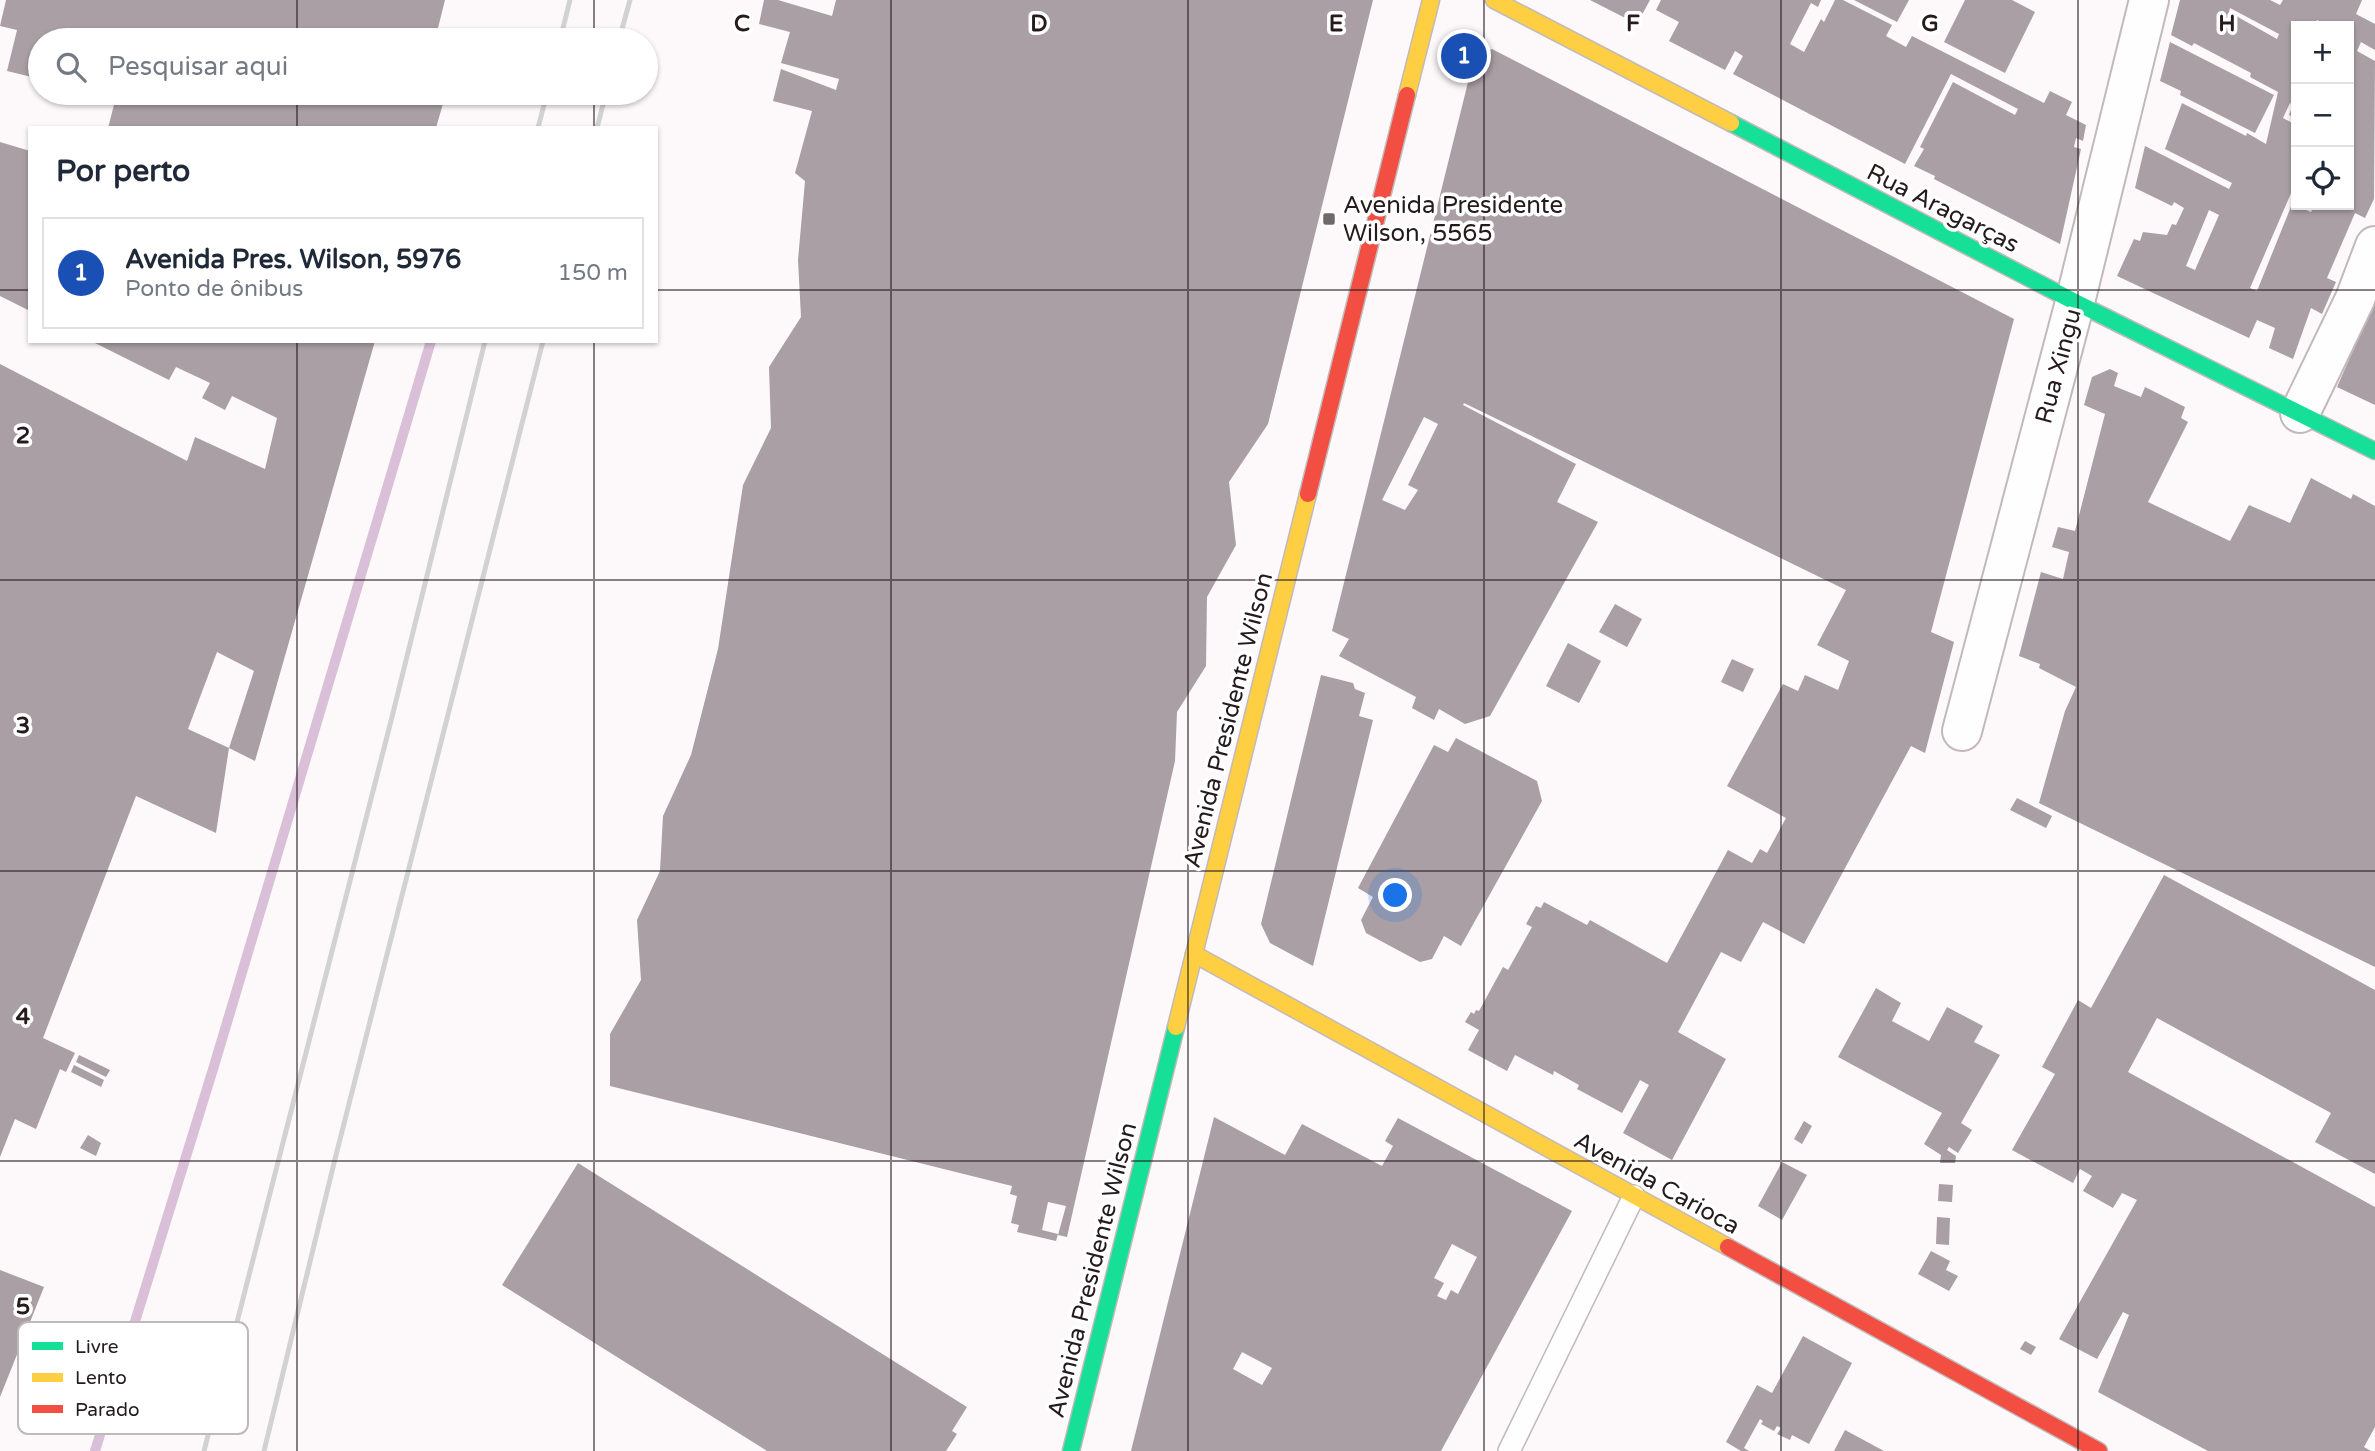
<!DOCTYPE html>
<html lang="pt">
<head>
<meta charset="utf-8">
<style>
	:root { --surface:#fff; --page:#f2f2f3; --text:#1f2937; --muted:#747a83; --line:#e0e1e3; --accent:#0b8043 }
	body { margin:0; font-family:"Varela Round",sans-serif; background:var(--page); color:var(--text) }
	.controls { position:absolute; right:21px; top:21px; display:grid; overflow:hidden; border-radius:0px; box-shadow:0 2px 5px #0004 }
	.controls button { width:63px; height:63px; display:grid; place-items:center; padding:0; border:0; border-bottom:2px solid var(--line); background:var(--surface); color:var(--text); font:35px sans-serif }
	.you { position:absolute; left:1396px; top:896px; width:24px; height:24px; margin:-18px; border:5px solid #fff; border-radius:50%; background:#1a73e8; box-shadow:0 0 0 10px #1a73e833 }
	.badge { display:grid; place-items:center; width:46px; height:46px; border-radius:50%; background:var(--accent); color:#fff; font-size:23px; font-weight:700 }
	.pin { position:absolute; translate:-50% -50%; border:4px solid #fff; box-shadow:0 2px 7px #0006 }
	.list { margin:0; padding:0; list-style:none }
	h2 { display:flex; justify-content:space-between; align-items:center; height:91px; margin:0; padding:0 28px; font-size:30px }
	h2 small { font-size:23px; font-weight:400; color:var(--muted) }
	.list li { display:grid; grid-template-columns:46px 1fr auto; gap:21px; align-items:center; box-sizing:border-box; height:112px; margin:0 14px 14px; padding:0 14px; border:2px solid var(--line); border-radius:0px }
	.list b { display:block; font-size:26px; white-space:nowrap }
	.list p { margin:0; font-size:23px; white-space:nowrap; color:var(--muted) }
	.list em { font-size:23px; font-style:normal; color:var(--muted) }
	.icon { flex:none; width:38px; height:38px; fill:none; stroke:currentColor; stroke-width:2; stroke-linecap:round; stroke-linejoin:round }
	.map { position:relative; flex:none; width:2375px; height:1451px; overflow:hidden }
	.search { position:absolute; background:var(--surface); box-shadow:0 2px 5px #0004; left:28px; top:28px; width:630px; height:77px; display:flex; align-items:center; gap:18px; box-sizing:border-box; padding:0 24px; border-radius:38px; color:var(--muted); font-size:26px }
	.panel { position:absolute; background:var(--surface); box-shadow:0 2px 5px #0004; left:28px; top:126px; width:630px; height:217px; border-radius:0px }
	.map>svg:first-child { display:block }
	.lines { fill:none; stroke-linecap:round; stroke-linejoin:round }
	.stream { stroke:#d9bfd7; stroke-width:10 }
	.building { fill:#a99fa4; fill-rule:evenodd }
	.lane-casing { stroke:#c2b9bb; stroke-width:24 }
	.street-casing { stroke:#c2b9bb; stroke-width:42 }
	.fast-casing { stroke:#c2b9bb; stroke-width:19 }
	.slow-casing { stroke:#c2b9bb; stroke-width:19 }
	.jam-casing { stroke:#c2b9bb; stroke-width:19 }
	.lane { stroke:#fffefe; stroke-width:21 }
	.street { stroke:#fffefe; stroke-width:38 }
	.fast { stroke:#16e098; stroke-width:16 }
	.slow { stroke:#ffcf43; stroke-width:16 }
	.jam { stroke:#f24e42; stroke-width:16 }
	.rail { stroke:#d3d2d2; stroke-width:5 }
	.grid { fill:none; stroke:#251a1c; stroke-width:2; stroke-opacity:0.55 }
	.poi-dot { fill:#716869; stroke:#fff; stroke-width:2.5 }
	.labels { text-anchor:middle; stroke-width:7; stroke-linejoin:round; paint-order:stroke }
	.poi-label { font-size:24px; fill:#251a1c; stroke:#fff; text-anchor:start }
	.street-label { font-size:24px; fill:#251a1c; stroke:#fff }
	.key { fill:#fff; stroke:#bebabb; stroke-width:2 }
	.key-label { font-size:19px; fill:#251a1c }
	.grid-label { font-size:23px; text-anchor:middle; font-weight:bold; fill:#251a1c; stroke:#fff; stroke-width:7; stroke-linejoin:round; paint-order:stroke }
</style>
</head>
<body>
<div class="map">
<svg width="2375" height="1451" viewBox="0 0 2375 1451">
	<rect width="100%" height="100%" fill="#fdf8f9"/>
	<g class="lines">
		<path class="stream" d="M95,1451L214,1066L431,341"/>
	</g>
	<g class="building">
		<path d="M6,0H445L435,40H40V79L7,71L17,30L0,26Z"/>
		<path d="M764,0H778L832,16L836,0H1373L1268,424L1229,482L1236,545L1207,597L1206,666L1177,712L1175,761L1067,1237L1058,1235L1066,1206L1048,1202L1042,1230L1058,1234L1056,1241L1017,1232L1019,1225L1011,1223L1017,1196L1010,1194L1012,1186L610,1086V1034L641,980L637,920L660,871L663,816L691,755L718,649L743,485L771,428L769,367L801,317L798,260L805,181L795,173L812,111L773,101L781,69L836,90L839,79L781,63L790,32L759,24Z"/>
		<path d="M1590,0H1650L1637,24Z"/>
		<path d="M1661,0H1821L1818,7L1811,3L1790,44L1804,52L1821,19L1824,22L1835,0H1843L1892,25L1886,36L1906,47L1912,36L2044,103L2050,91L2072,102L2066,115L2086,125L2083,141L2076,138L2074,147L2081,149L2060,244L1934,179L1935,176L1914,166L1924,149L1920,147L1953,82L2015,115L2018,109L1951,74L1905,164L1733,74L1743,56L1735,51L1725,70L1669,41L1679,22L1656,10Z"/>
		<path d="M1854,0H1909L1897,22Z"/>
		<path d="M1965,0H2012L2035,12L2005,73L1944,42Z"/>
		<path d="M2180,0H2270L2280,5L2283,0H2362L2356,14L2375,24V50L2361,42L2357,51L2375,61L2374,199L2365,218L2355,213L2327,278L2336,282L2322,314L2311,308L2293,359L2269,348L2275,328L2257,320L2249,338L2117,276L2134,239L2140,241L2143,232L2167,235L2172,224L2176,225L2184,208L2174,202L2172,206L2135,188L2145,146L2229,189L2232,183L2165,149L2182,103L2246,136L2247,133L2266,144L2278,92L2250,77L2251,73L2194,43L2192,46L2171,35ZM2230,8L2279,34L2277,39L2229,12ZM2317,20L2329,26H2349V37L2353,39L2349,46V205H2307L2313,208L2311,212L2292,204L2257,291L2250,288L2292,191L2296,193V125L2283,118L2290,103L2293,105L2289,115L2296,118V26H2315ZM2209,210L2219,215L2195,270L2186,266Z"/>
		<path d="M2170,42L2274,95L2255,133L2180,95L2181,91L2160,81Z"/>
		<path d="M1492,49L2014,319L1931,632L1954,642L1925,753L1911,746L1804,944L1763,922L1741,962L1721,952L1678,1032L1726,1059L1672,1160L1623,1133L1649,1085L1640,1080L1622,1113L1577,1089L1579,1085L1554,1071L1553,1075L1515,1055L1507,1071L1468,1050L1479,1030L1465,1022L1471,1012L1474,1014L1476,1010L1479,1011L1503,967L1508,970L1532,927L1526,924L1536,906L1541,908L1544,902L1587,925L1590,920L1667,963L1728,850L1752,863L1760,849L1767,853L1786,818L1727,786L1783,684L1798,691L1805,675L1838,690L1849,661L1817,645L1846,590L1464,403L1463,405L1576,464L1557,502L1598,522L1490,716L1465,724L1439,709L1434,720L1412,708L1416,697L1339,656L1349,639L1332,631L1474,58ZM1424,417L1438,424L1408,485L1418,490L1405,510L1382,500Z"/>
		<path d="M104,93H446L436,128H108L116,97Z"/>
		<path d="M0,142L30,151V311L0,296Z"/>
		<path d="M2375,300V405L2337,387Z"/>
		<path d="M91,341H375L255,761L229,748L216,833L136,796L43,1038L75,1053L66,1072L60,1069L36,1129L15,1119L0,1157V364L187,461L195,437L265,469L277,418L232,396L225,410L202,398L210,383L176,367L169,380ZM217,652L254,671L229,748L188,729Z"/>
		<path d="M2110,369L2118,373L2114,386L2141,397L2145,387L2185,407L2181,418L2188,422L2148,502L2230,541L2249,505L2290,523L2311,478L2351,499L2353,494L2375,506V967L2039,803L2065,711L2076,687L2039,668L2040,664L2019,656L2041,572L2063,579L2069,552L2052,547L2058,527L2075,531L2105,414L2084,405L2092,377Z"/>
		<path d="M1615,604L1642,619L1627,647L1599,632Z"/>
		<path d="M1568,643L1601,661L1579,703L1546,686Z"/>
		<path d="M1732,659L1754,669L1743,692L1721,682Z"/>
		<path d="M1321,675L1353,683L1355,689L1365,693L1359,716L1373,720L1313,966L1270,943L1261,924Z"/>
		<path d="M1456,738L1537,781L1542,801L1461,946L1444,936L1432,959L1420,962L1366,933L1361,920L1373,897L1358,888L1434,745L1448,752Z"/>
		<path d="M2017,798L2052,816L2046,828L2010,810Z"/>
		<path d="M2164,875L2375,990V1174L2315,1142L2331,1113L2157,1018L2128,1072L2375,1207V1427L2364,1447L2371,1451H2208L2098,1392L2129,1315L2123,1312L2097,1359L2059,1339L2137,1200L2122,1193L2113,1208L2083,1191L2092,1176L2080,1169L2073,1183L2012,1150L2055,1074L2042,1067L2078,1000L2091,1008Z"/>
		<path d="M1876,988L1901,1003L1892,1021L1929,1041L1947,1007L1983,1026L1974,1042L2000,1055L1961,1123L1972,1130L1958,1153L1949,1147L1947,1150L1956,1156L1955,1163H1940L1941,1155L1924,1144L1942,1113L1838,1057Z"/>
		<path d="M79,1055L110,1070L106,1077L76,1062Z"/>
		<path d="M74,1065L104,1080L101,1087L71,1072Z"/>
		<path d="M1214,1117L1285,1155L1302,1124L1382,1166L1393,1146L1385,1141L1398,1118L1572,1211L1441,1451H1131ZM1452,1244L1477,1257L1458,1294L1451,1290L1446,1300L1437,1296L1444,1283L1434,1278ZM1242,1352L1272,1368L1262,1385L1233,1369Z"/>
		<path d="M1804,1121L1812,1126L1802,1144L1794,1139Z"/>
		<path d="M88,1135L101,1143L96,1156L80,1148Z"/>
		<path d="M1782,1162L1807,1175L1782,1220L1758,1206Z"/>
		<path d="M578,1163L967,1407L952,1431L957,1434L946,1451H767L502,1285Z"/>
		<path d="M1939,1184L1953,1185L1952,1202L1938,1201Z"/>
		<path d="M1937,1217L1950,1218L1949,1245L1936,1244Z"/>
		<path d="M1931,1251L1950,1261L1946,1270L1958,1276L1949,1291L1918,1274Z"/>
		<path d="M0,1270L44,1287L0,1397Z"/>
		<path d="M1803,1336L1852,1363L1809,1444L1792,1435L1790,1440L1777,1434L1781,1428L1777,1426L1774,1431L1761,1424L1763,1421L1760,1419L1744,1448L1749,1451H1741L1726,1442L1757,1385L1772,1393Z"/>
		<path d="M2025,1341L2036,1347L2031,1355L2020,1349Z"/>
		<path d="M1845,1430L1884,1451H1834Z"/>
	</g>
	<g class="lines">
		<g class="lane-casing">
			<path id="lane" d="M1509,1451L1634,1196"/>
		</g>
		<g class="street-casing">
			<g id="street">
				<path d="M2300,413L2355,299L2375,246"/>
				<path d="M1962,731L2075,302L2149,0"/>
			</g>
		</g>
		<g class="fast-casing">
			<g id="fast">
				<path d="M1731,123L2075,302L2375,451"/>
				<path d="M1071,1451L1176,1027"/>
			</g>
		</g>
		<g class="slow-casing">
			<g id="slow">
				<path d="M1494,0L1731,123"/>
				<path d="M1407,95L1431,0"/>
				<path d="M1194,954L1728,1247"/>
				<path d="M1176,1027L1308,494"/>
			</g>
		</g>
		<g class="jam-casing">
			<g id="jam">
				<path d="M1308,494L1407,95"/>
				<path d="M1728,1247L2099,1451"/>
			</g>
		</g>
		<use href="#lane" class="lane"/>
		<use href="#street" class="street"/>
		<use href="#fast" class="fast"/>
		<use href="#slow" class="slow"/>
		<use href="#jam" class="jam"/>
		<g class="rail">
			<path d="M560,40L570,0"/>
			<path d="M619,40L630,0"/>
			<path d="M538,128L547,93"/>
			<path d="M597,128L606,93"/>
			<path d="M204,1451L392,717L485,341"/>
			<path d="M264,1451L335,1159L543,341"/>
		</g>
	</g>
	<path class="grid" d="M297,0V40M594,0V40M891,0V1451M1188,0V1451M1484,0V1451M1781,0V1451M2078,0V1451M297,93V128M594,93V128M0,290H30M656,290H2375M297,341V1451M594,341V1451M0,580H2375M0,871H2375M0,1161H2375"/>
	<rect class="poi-dot" x="1322" y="212" width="14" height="14" rx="3.5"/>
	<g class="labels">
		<g class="poi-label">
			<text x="1343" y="213">Avenida Presidente<tspan x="1343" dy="28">Wilson, 5565</tspan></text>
		</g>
		<g class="street-label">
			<text transform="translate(1943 208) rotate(27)" y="8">Rua Aragarças</text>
			<text transform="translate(2058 366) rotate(-75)" y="8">Rua Xingu</text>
			<text transform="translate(1228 720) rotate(-76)" y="8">Avenida Presidente Wilson</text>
			<text transform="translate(1657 1183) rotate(29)" y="8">Avenida Carioca</text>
			<text transform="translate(1092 1270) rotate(-76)" y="8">Avenida Presidente Wilson</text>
		</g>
	</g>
	<rect x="18" y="1322" width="230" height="112" rx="10" class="key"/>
	<rect x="32" y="1342" width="31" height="8" fill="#16e098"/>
	<rect x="32" y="1373" width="31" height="9" fill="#ffcf43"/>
	<rect x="32" y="1405" width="31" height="8" fill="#f24e42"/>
	<g class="key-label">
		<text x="75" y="1353">Livre</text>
		<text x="75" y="1384">Lento</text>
		<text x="75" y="1416">Parado</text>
	</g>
	<g class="grid-label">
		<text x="742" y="31">C</text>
		<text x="1039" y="31">D</text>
		<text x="1336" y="31">E</text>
		<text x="1633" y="31">F</text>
		<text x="1930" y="31">G</text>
		<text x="2227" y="31">H</text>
		<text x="23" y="443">2</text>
		<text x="23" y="733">3</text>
		<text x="23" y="1024">4</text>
		<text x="23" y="1314">5</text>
	</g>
</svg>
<div class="controls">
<button>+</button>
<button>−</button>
<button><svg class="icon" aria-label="locate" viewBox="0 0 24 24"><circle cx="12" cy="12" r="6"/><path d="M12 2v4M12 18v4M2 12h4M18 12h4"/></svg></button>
</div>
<div class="you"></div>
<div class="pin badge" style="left:1464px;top:56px;background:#1a4fb4">1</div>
<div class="search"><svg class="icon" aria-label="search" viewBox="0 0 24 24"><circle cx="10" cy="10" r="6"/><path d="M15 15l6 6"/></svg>Pesquisar aqui</div>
<section class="panel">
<h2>Por perto<small></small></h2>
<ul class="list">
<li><span class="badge" style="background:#1a4fb4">1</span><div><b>Avenida Pres. Wilson, 5976</b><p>Ponto de ônibus</p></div><em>150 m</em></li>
</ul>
</section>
</div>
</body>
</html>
